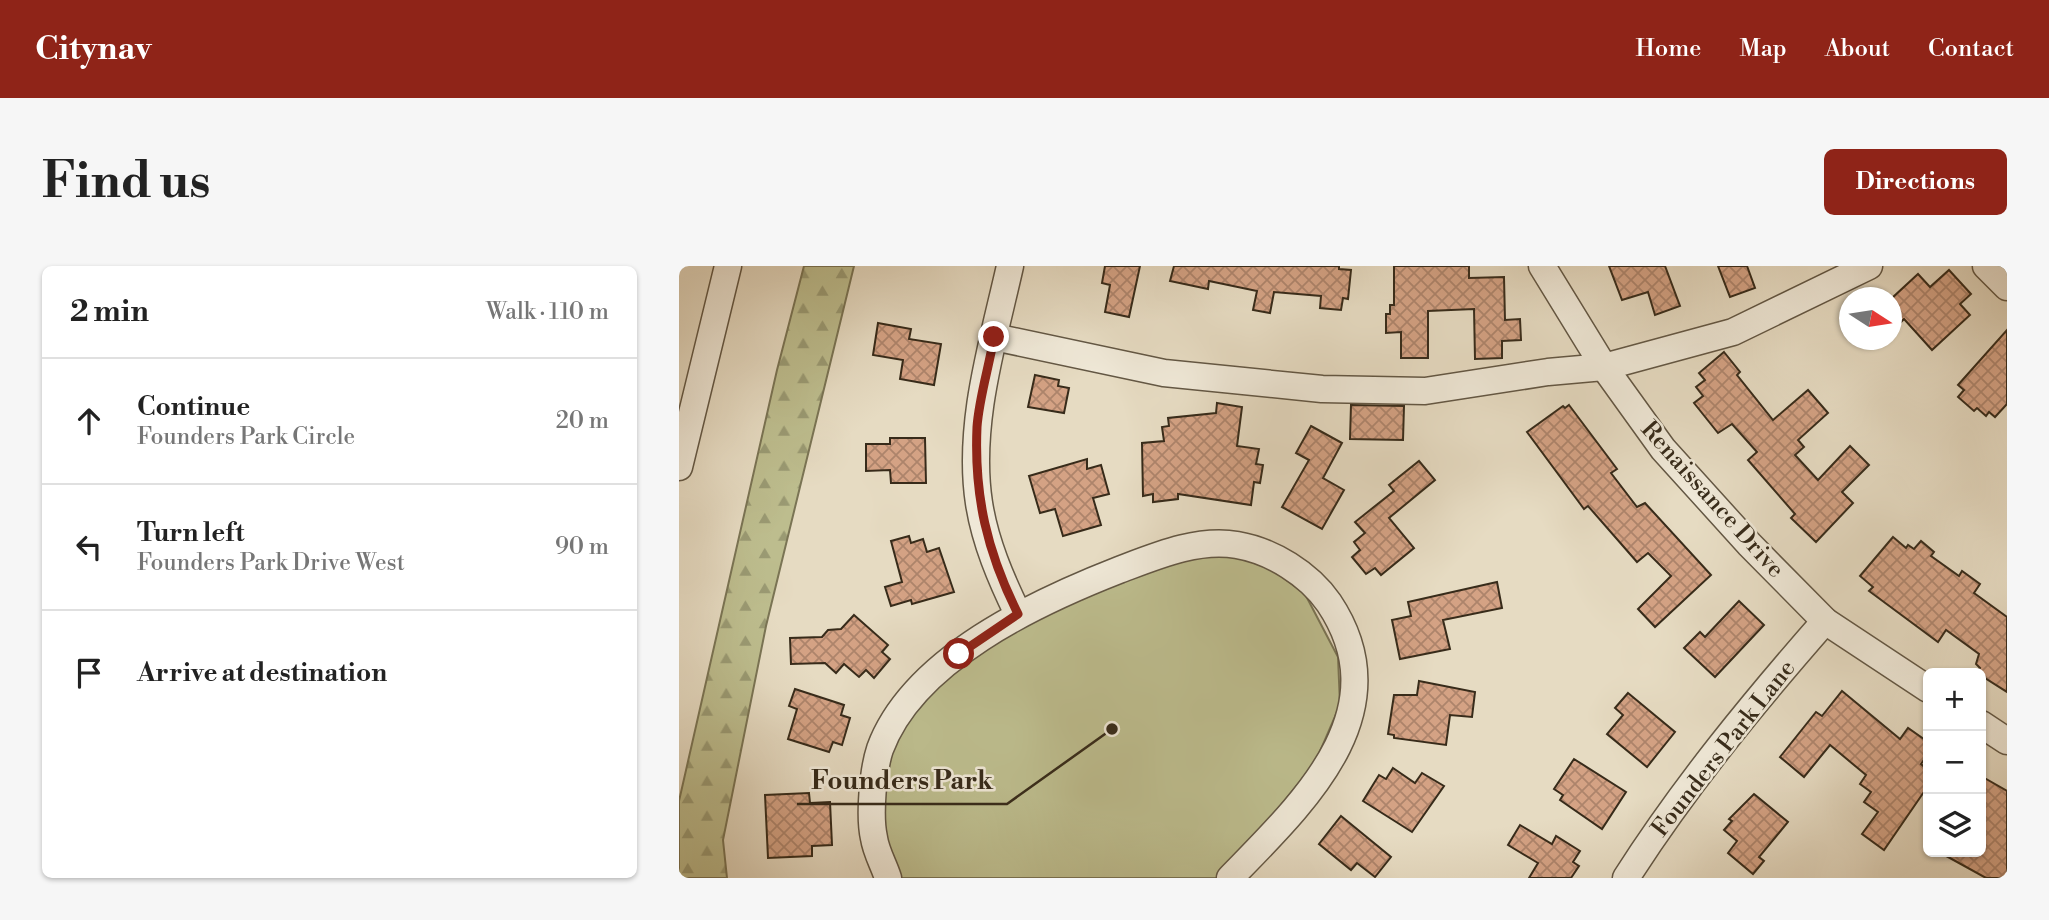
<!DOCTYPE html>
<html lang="en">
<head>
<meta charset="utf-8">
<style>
	:root { --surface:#fff; --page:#f6f6f6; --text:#222; --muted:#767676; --line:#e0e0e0; --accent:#8f2418 }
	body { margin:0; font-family:"Libre Bodoni",serif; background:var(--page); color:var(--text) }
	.controls { position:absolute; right:21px; bottom:21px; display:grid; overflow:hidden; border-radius:10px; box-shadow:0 2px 5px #0004 }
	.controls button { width:63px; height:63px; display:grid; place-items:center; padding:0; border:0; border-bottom:2px solid var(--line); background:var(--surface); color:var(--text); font:35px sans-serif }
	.compass { position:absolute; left:1160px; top:21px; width:63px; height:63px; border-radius:50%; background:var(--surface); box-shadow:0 2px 5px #0004; rotate:102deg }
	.stop { position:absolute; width:21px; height:21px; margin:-16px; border:5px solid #8f2418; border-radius:50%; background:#fff }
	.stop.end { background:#8f2418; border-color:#fff; box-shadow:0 2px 7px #0008 }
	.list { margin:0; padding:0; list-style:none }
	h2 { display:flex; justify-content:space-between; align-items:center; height:91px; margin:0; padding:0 28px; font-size:30px }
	h2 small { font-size:23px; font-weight:400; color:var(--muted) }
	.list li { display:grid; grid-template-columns:46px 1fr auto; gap:21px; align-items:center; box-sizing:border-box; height:126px; padding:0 28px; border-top:2px solid var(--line) }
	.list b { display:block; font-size:26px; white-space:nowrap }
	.list p { margin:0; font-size:23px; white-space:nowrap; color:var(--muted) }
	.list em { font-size:23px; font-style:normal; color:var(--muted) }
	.icon { flex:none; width:38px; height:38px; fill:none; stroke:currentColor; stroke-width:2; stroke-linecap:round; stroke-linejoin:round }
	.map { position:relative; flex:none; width:1328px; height:612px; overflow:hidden; border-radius:10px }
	header { display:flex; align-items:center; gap:42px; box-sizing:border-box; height:98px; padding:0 35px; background:var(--accent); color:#fff }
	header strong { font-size:33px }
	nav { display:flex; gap:38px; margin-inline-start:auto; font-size:24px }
	.intro { display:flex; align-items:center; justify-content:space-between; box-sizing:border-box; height:168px; padding:0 42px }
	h1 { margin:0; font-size:49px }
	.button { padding:18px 32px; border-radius:10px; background:var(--accent); color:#fff; font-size:24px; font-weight:700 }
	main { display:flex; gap:42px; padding:0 42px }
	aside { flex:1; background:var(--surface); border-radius:10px; box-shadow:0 2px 5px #0004 }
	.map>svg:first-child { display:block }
	.green { fill:#bdbd8e; stroke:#7a7454; stroke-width:2 }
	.forest { fill:url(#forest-firs); stroke:#7a7454; stroke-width:2 }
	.building { fill:url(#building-cross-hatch); stroke:#372b1a; stroke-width:2 }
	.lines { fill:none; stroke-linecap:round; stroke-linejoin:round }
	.minor-casing { stroke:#635744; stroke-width:29 }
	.minor { stroke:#efe8d7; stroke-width:26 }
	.route { stroke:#8f2418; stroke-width:9 }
	.labels { text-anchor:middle; stroke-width:5; stroke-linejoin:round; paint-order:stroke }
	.street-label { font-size:24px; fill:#372b1a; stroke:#efe8d7 }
	.leader { fill:none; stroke:#372b1a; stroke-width:2.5 }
	.callout-dot { fill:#372b1a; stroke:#efe8d7; stroke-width:2.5 }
	.callout-label { font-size:26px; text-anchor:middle; font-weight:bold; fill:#372b1a; stroke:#efe8d7; stroke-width:5; stroke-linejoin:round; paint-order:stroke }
</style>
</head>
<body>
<header>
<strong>Citynav</strong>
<nav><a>Home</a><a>Map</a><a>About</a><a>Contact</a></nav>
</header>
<div class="intro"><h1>Find us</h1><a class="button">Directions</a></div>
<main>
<aside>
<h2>2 min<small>Walk · 110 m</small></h2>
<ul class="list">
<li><svg class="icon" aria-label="ahead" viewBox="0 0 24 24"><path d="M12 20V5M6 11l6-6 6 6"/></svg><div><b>Continue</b><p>Founders Park Circle</p></div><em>20 m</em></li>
<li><svg class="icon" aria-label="left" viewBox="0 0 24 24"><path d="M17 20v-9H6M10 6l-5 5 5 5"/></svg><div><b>Turn left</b><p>Founders Park Drive West</p></div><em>90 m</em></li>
<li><svg class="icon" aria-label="arrive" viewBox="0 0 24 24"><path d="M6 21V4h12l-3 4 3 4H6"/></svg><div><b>Arrive at destination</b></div></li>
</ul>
</aside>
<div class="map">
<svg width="1328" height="612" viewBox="0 0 1328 612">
	<defs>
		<pattern id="forest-firs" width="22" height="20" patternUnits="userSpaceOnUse" patternTransform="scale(1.75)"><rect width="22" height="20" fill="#bdbd8e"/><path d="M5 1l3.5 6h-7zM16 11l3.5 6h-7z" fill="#9a9a73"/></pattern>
		<pattern id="building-cross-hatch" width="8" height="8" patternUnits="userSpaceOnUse" patternTransform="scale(1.75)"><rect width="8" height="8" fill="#d4a284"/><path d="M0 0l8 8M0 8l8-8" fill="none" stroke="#ad846b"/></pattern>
	</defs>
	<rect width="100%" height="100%" fill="#e6dbc2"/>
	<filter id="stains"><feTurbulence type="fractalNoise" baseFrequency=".00286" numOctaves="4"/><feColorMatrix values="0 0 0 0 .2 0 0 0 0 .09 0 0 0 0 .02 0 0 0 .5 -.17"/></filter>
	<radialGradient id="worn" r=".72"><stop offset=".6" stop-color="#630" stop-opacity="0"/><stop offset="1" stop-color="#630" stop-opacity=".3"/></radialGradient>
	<path class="green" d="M515,283L576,291L626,328L659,391L661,439L636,497L543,612H216L201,559V487L234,433L341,346Z"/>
	<path class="forest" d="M125,0H175L87,360L44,574L48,612H0V535L98,104Z"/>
	<g class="building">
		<path d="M426,0H461L450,51L426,46L431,19L423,17Z"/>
		<path d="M495,0H660V3L672,4L669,33L664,32L662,44L641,42L642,30L595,26L591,47L574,44L578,25L530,15L529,23L491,15Z"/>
		<path d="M715,0H790V12L825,11L826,54L841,53L842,74L823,75V92L796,93L795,43L749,45V92H722V66L707,67V48H711V39H715Z"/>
		<path d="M930,0H986L1001,40L976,49L969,26L943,34Z"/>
		<path d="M1039,0H1068L1076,22L1051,31Z"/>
		<path d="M1270,4L1292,28L1281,38L1291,49L1253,84L1225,53L1213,65V32L1239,8L1251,21Z"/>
		<path d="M199,57L232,63L230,73L262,78L255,119L221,113L224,94L194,89Z"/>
		<path d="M1328,64V138L1316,151L1310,146L1307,150L1298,142L1295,145L1279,131L1285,124L1279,119Z"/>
		<path d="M1045,86L1061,106L1058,109L1094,154L1129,124L1149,147L1119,174L1125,181L1116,189L1139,214L1171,180L1190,199L1163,226L1174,237L1137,276L1112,252L1116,248L1069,194L1078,186L1053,158L1039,167L1015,137L1024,130L1017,121L1026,114L1020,107Z"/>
		<path d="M356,109L380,114L379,120L390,122L385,147L349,141Z"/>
		<path d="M538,137L563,141L558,180L580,183L577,198L584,199L581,217L575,216L572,239L499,228V233L474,236V228L464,230L463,177L485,175L483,161L490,160L489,152L537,147Z"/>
		<path d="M672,139L725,140L724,174L671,173Z"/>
		<path d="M890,139L938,203L932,207L958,241L966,237L1032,309L976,361L959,343L992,310L969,287L958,296L909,240L905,243L848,166L884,140L886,142Z"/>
		<path d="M632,160L663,177L644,212L665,224L643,263L603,241L630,194L617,187Z"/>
		<path d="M211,172H246L247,217H212L211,204L187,205V178H211Z"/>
		<path d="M408,193V203L422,199L430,228L414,232L422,259L384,270L376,243L361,247L350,210Z"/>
		<path d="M740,195L756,214L710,252L735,282L702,309L696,302L687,308L673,291L681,284L675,276L686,267L676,256L715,225L710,219Z"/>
		<path d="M230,270L232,277L244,273L248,286L260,282L275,326L233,338L232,334L212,340L206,321L223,316L212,275Z"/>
		<path d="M1214,271L1227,282L1229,279L1235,283L1242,275L1255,286L1252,290L1280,310L1283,305L1301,318L1295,327L1328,351V426L1298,407L1301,402L1297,398L1300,388L1267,364L1259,376L1190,325L1194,321L1181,310Z"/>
		<path d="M818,316L823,342L764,354L771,383L721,393L713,354L732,350L729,336Z"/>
		<path d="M1060,335L1085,359L1036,411L1005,382L1021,366L1026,371Z"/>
		<path d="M175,349L209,379L203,386L211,393L195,412L187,404L180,411L165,398L157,407L146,397L112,398L111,372L143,371L149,364L162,363Z"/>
		<path d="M740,415L796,426L793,451L771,449L767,479L715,472V469L709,468L715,429H738Z"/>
		<path d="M116,423L165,439L162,449L171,452L163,479L154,476L150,486L109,473L118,443L110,440Z"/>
		<path d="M1163,425L1221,473L1229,462L1249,476V488L1242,498L1249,504V520L1205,584L1183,568L1199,546L1185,536L1192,526L1181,518L1187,509L1151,479L1125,511L1101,491L1137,446L1143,450Z"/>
		<path d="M949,427L996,466L968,501L928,468L944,449L936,442Z"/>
		<path d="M895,493L947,526L923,563L881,534L884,529L875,523Z"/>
		<path d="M714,502L736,517L743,507L765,520L733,566L684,535L700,509L707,513Z"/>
		<path d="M1302,510L1328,525V612H1307L1260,586H1302Z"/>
		<path d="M130,527L131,537L151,536L153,579L133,580V590L89,592L86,529Z"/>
		<path d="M1075,528L1109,556L1080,591L1085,595L1074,608L1049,587L1058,575L1045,564L1053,555L1050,553Z"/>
		<path d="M662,550L712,591L696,611L678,597L672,604L640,578Z"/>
		<path d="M841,559L873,578L877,570L901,585L894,596L900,600L892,612H850L859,597L829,579Z"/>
	</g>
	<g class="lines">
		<g class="minor-casing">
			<g id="minor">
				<path d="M331,0C314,76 288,159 300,237C306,276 322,313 339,348"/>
				<path d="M863,0L925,101L984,183L1070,278L1146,355L1249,423"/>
				<path d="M1307,0L1328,21"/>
				<path d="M315,71L485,107L643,123L746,125L869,106L925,101L1054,66L1190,0"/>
				<path d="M0,201L49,0"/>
				<path d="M1302,458L1328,475"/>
				<path d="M209,612C205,599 197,586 195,572C190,550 194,504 201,483C234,393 358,336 440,304C477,290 519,272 558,279C593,285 630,308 650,337C723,446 623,538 551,612"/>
				<path d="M947,612C1005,521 1075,436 1146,355"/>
			</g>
		</g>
		<use href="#minor" class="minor"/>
	</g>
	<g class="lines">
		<path class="route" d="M280,388L339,348C308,286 295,230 298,161C300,132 310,101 315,71"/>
	</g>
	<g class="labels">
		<g class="street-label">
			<text transform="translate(1034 233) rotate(48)" y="8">Renaissance Drive</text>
			<text transform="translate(1044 482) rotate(-52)" y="8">Founders Park Lane</text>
		</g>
	</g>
	<path class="leader" d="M433 463L328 538H118"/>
	<circle class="callout-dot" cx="433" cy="463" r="7"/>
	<g class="callout-label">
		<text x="223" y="523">Founders Park</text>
	</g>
	<rect width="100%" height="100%" filter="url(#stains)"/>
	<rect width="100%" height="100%" fill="url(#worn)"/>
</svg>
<div class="controls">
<button>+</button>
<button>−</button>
<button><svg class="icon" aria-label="layers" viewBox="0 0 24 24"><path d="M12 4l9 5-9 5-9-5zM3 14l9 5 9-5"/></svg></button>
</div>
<svg class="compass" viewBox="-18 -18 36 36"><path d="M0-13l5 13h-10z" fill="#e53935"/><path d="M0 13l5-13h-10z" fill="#767676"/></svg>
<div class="stop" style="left:280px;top:388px"></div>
<div class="stop end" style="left:315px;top:71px"></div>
</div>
</main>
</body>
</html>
